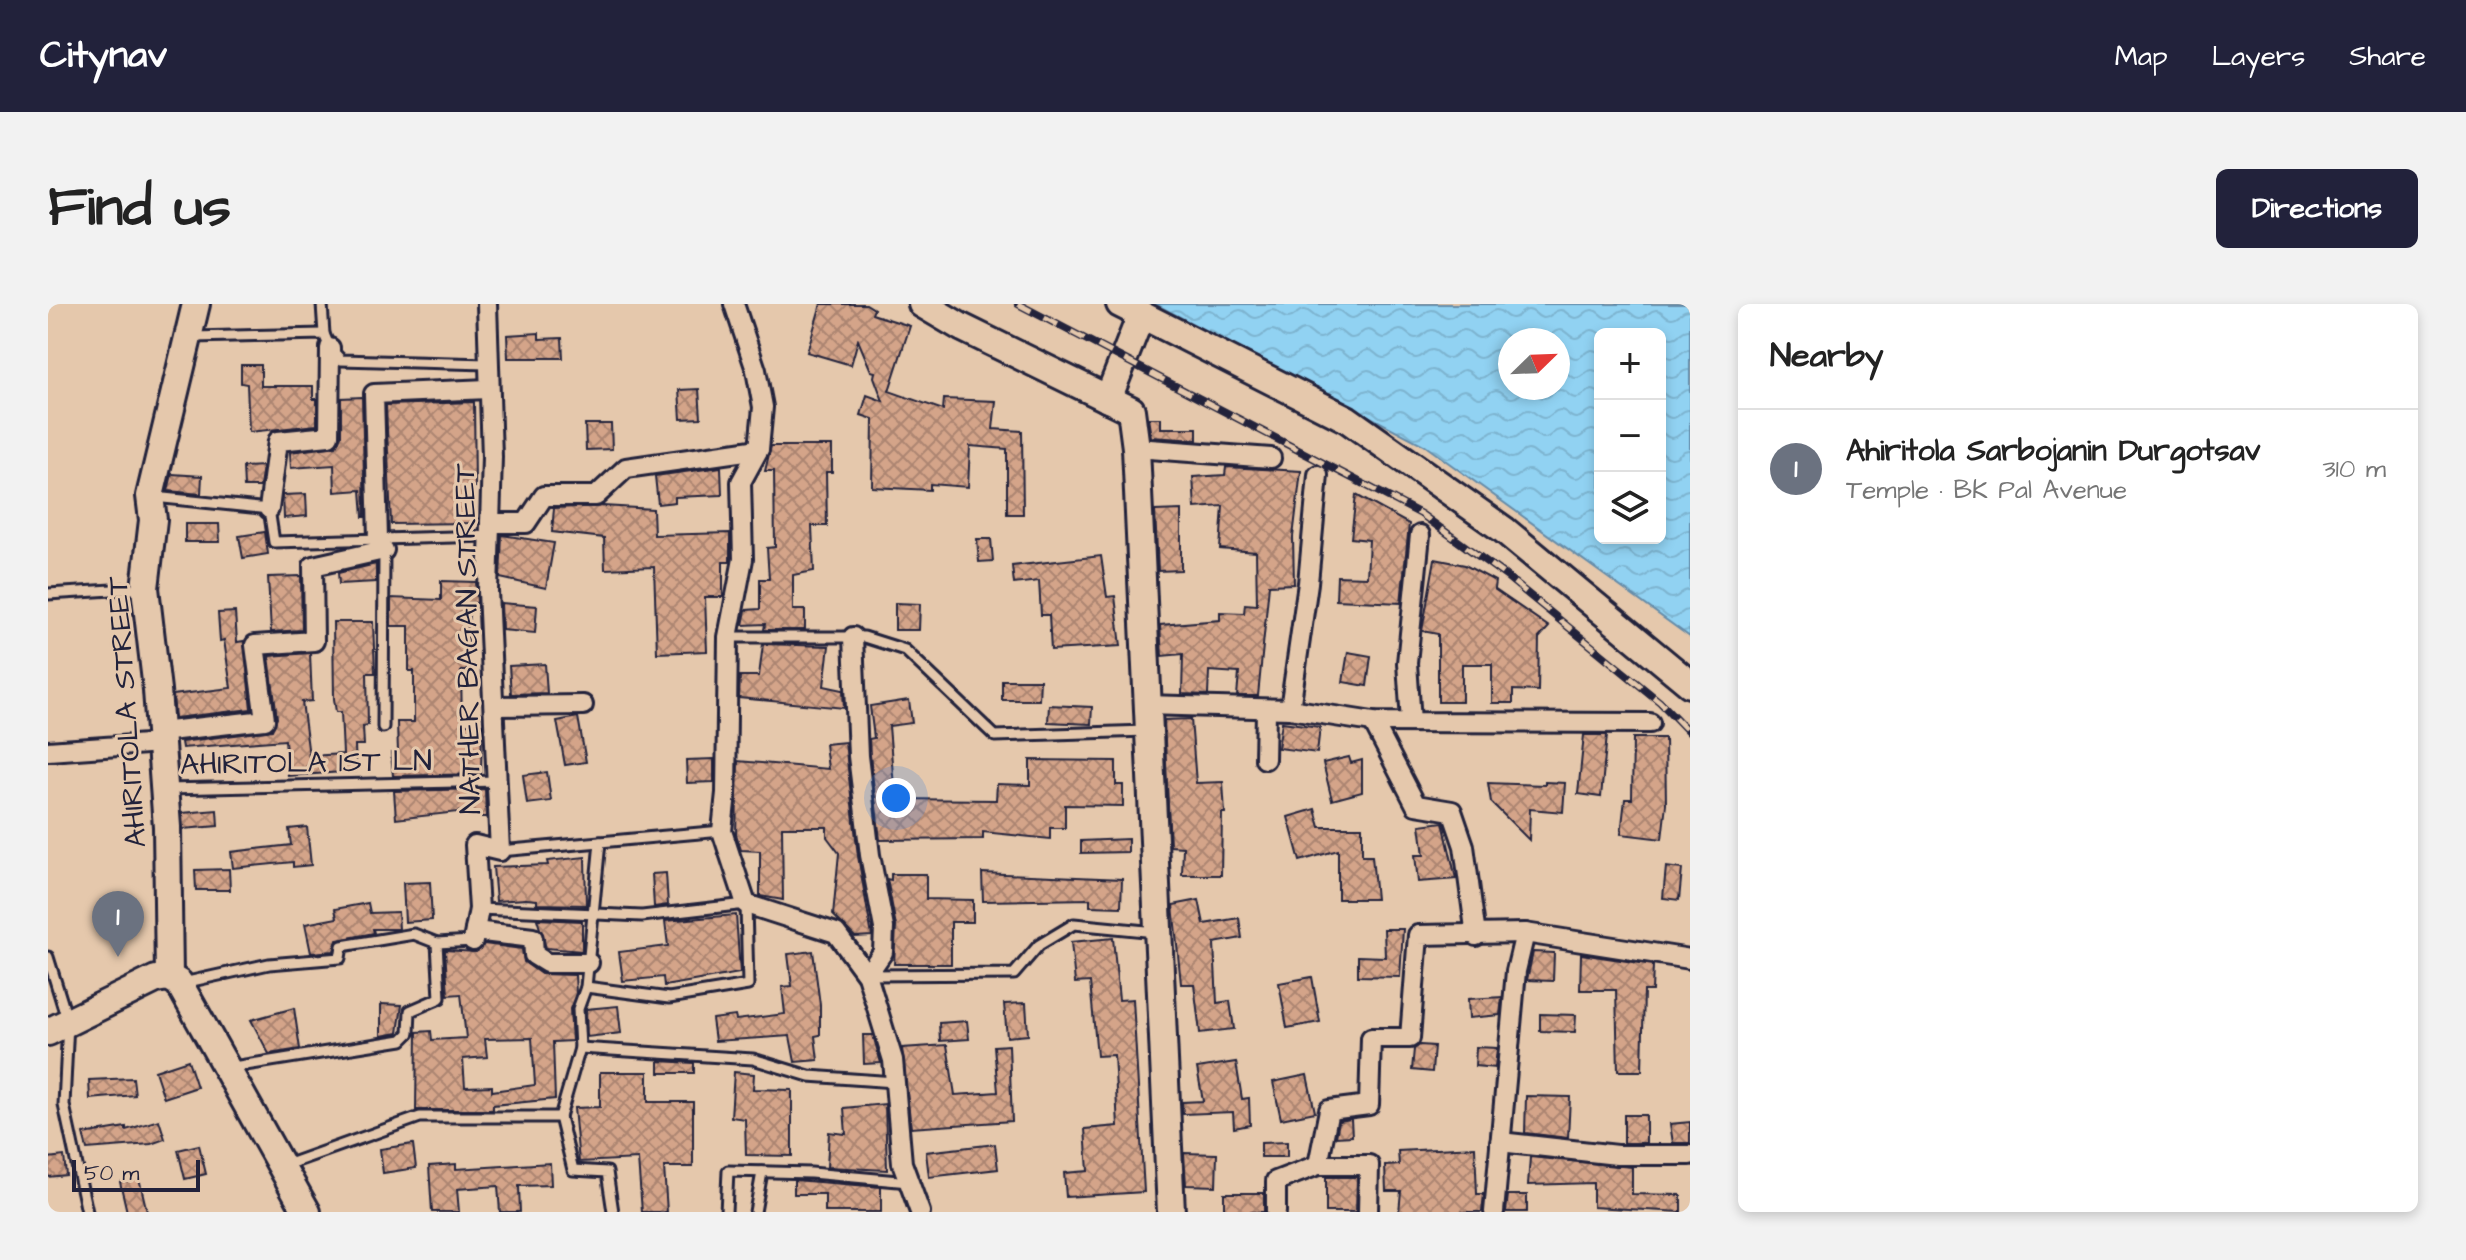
<!DOCTYPE html>
<html lang="en">
<head>
<meta charset="utf-8">
<style>
	:root { --surface:#fff; --page:#f2f2f2; --text:#222; --muted:#767676; --line:#e0e0e0; --accent:#22223b }
	body { margin:0; font-family:"Architects Daughter",sans-serif; background:var(--page); color:var(--text) }
	.controls { position:absolute; right:24px; top:24px; display:grid; overflow:hidden; border-radius:12px; box-shadow:0 4px 12px #0003 }
	.controls button { width:72px; height:72px; display:grid; place-items:center; padding:0; border:0; border-bottom:2px solid var(--line); background:var(--surface); color:var(--text); font:40px sans-serif }
	.compass { position:absolute; left:1450px; top:24px; width:72px; height:72px; border-radius:50%; background:var(--surface); box-shadow:0 4px 12px #0003; rotate:67deg }
	.scale { position:absolute; left:24px; bottom:20px; width:128px; box-sizing:border-box; padding-left:8px; border:4px solid #22223b; border-top:0; font-size:22px; line-height:28px; white-space:nowrap; color:#22223b; -webkit-text-stroke:6px #e5c8ac; paint-order:stroke }
	.you { position:absolute; left:848px; top:494px; width:28px; height:28px; margin:-20px; border:6px solid #fff; border-radius:50%; background:#1a73e8; box-shadow:0 0 0 12px #1a73e833 }
	.badge { display:grid; place-items:center; width:52px; height:52px; border-radius:50%; background:var(--accent); color:#fff; font-size:26px; font-weight:700 }
	.pin { position:absolute; translate:-50% -66px; filter:drop-shadow(0 2px 4px #0008) }
	.pin::after { content:''; position:absolute; top:42px; width:28px; height:24px; background:inherit; clip-path:polygon(0 0,100% 0,50% 100%) }
	.list { margin:0; padding:0; list-style:none }
	h2 { display:flex; justify-content:space-between; align-items:center; height:104px; margin:0; padding:0 32px; font-size:34px }
	h2 small { font-size:26px; font-weight:400; color:var(--muted) }
	.list li { display:grid; grid-template-columns:52px 1fr auto; gap:24px; align-items:center; box-sizing:border-box; height:120px; padding:0 32px; border-top:2px solid var(--line) }
	.list b { display:block; font-size:30px; white-space:nowrap }
	.list p { margin:0; font-size:26px; white-space:nowrap; color:var(--muted) }
	.list em { font-size:26px; font-style:normal; color:var(--muted) }
	.icon { flex:none; width:44px; height:44px; fill:none; stroke:currentColor; stroke-width:2; stroke-linecap:round; stroke-linejoin:round }
	.map { position:relative; flex:none; width:1642px; height:908px; overflow:hidden; border-radius:12px }
	header { display:flex; align-items:center; gap:48px; box-sizing:border-box; height:112px; padding:0 40px; background:var(--accent); color:#fff }
	header strong { font-size:38px }
	nav { display:flex; gap:44px; margin-inline-start:auto; font-size:28px }
	.intro { display:flex; align-items:center; justify-content:space-between; box-sizing:border-box; height:192px; padding:0 48px }
	h1 { margin:0; font-size:56px }
	.button { padding:20px 36px; border-radius:12px; background:var(--accent); color:#fff; font-size:28px; font-weight:700 }
	main { display:flex; gap:48px; padding:0 48px }
	aside { flex:1; background:var(--surface); border-radius:12px; box-shadow:0 4px 12px #0003 }
	.map>svg:first-child { display:block }
	.water { fill:url(#water-waves); stroke:#658ca9; stroke-width:2; fill-rule:evenodd }
	.building { fill:url(#building-cross-hatch); stroke:#22223b; stroke-width:2; fill-rule:evenodd }
	.lines { fill:none; stroke-linecap:round; stroke-linejoin:round }
	.lane-casing { stroke:#22223b; stroke-width:15 }
	.street-casing { stroke:#22223b; stroke-width:24 }
	.secondary-casing { stroke:#22223b; stroke-width:32 }
	.lane { stroke:#e5c8ac; stroke-width:9 }
	.street { stroke:#e5c8ac; stroke-width:18 }
	.secondary { stroke:#e5c8ac; stroke-width:26 }
	.rail-casing { stroke:#22223b; stroke-width:8 }
	.rail { stroke:#e5c8ac; stroke-width:5; stroke-dasharray:15; stroke-linecap:butt }
	.labels { text-anchor:middle; stroke-width:6; stroke-linejoin:round; paint-order:stroke }
	.street-label { font-size:30px; fill:#22223b; stroke:#e5c8ac }
</style>
</head>
<body>
<header>
<strong>Citynav</strong>
<nav><a>Map</a><a>Layers</a><a>Share</a></nav>
</header>
<div class="intro"><h1>Find us</h1><a class="button">Directions</a></div>
<main>
<div class="map">
<svg width="1642" height="908" viewBox="0 0 1642 908">
	<defs>
		<pattern id="water-waves" width="16" height="10" patternUnits="userSpaceOnUse" patternTransform="scale(2)"><rect width="16" height="10" fill="#91d2f2"/><path d="M0 5q4-4 8 0t8 0" fill="none" stroke="#7db4d0"/></pattern>
		<pattern id="building-cross-hatch" width="8" height="8" patternUnits="userSpaceOnUse" patternTransform="scale(2)"><rect width="8" height="8" fill="#d4a489"/><path d="M0 0l8 8M0 8l8-8" fill="none" stroke="#ac8571"/></pattern>
	</defs>
	<rect width="100%" height="100%" fill="#e5c8ac"/>
	<filter id="ink" filterUnits="userSpaceOnUse"><feTurbulence type="fractalNoise" baseFrequency=".0125" numOctaves="2"/><feDisplacementMap in="SourceGraphic" scale="16" xChannelSelector="R" yChannelSelector="G"/><feConvolveMatrix kernelMatrix="1 2 1 2 8 2 1 2 1" color-interpolation-filters="sRGB"/></filter>
	<g filter="url(#ink)">
		<path class="water" d="M1107,0H1642V333L1376,141ZM1552,30H1612V234H1552ZM1462,36H1510V84H1462Z"/>
		<g class="building">
			<path d="M773,0H818L826,5L824,10L862,22L841,87L895,106L896,95L948,97L945,125L974,127L975,210H959V145L922,142L920,183L882,180V186L824,183L825,115L813,111L819,91L835,97L826,73L827,68L823,67L810,36L803,61L759,48Z"/>
			<path d="M491,29V35L514,34L515,54H460L459,31Z"/>
			<path d="M193,61H213V82H265V95H269V121L201,128L199,80L193,79Z"/>
			<path d="M651,85L653,114L633,115L631,86Z"/>
			<path d="M314,93L317,213H315L313,186L287,188L286,161L243,164L242,148L288,142L293,132V94Z"/>
			<path d="M426,98L427,183H422L424,219L343,220L338,101Z"/>
			<path d="M1100,114H1113V124H1149V136L1103,133Z"/>
			<path d="M537,120H563L564,145L538,146Z"/>
			<path d="M723,142H784V168H778L779,222H764L766,267L745,271V306H757V326H716L717,320L695,321L698,306L712,305V275H721L719,244L727,243L726,167H717Z"/>
			<path d="M215,162L212,183H196L195,163Z"/>
			<path d="M673,163L674,191L627,193V198L610,200L607,172Z"/>
			<path d="M1178,163L1253,167L1245,233L1246,280L1221,281L1210,392H1189L1191,369L1161,367L1160,391L1134,390L1135,350L1114,352L1112,321L1172,316V308L1196,309L1197,300L1209,301L1208,248L1172,245L1175,202L1147,204L1145,173L1177,171Z"/>
			<path d="M124,170L154,172L153,190L120,187Z"/>
			<path d="M258,190L259,212L236,214L235,191Z"/>
			<path d="M1308,191L1361,220L1353,299L1288,296L1289,272L1319,273L1321,236L1303,234Z"/>
			<path d="M555,202L605,205L606,231L682,229V258H675V293H657L659,347L609,349L606,263L557,265L556,234L504,228L506,204Z"/>
			<path d="M1133,206V266L1110,267L1107,207Z"/>
			<path d="M137,220H171L172,238H137Z"/>
			<path d="M217,228L220,250L195,254L191,232Z"/>
			<path d="M454,231L506,239L498,284L452,274Z"/>
			<path d="M929,235H943L945,257L931,258Z"/>
			<path d="M1053,252L1059,293L1067,292L1073,342L1003,346L1001,311H993L991,277L966,280L964,262Z"/>
			<path d="M1387,255L1417,261L1447,277L1446,285L1501,323L1491,334L1490,387L1465,386V399H1444V360H1414V398H1390V330L1374,327Z"/>
			<path d="M328,260V278L291,280L290,269Z"/>
			<path d="M253,272L254,326L223,328L220,273Z"/>
			<path d="M393,277L428,278L429,299H421L419,367H413L414,420H434L433,470L345,472L343,449H350L349,418H366V367H361V322H343V294L393,296Z"/>
			<path d="M453,299L489,302L487,329L454,326Z"/>
			<path d="M847,299L872,300L871,326H847Z"/>
			<path d="M187,308L189,338L196,337L203,405L127,414L125,391L183,384L176,336L172,337L170,309Z"/>
			<path d="M285,318H325L327,369H319L320,421L315,422L316,441H307L308,467L240,472L237,436L134,444L133,438L224,426L229,414L221,352L262,349L264,397L254,398L261,452L295,450L293,408H288L286,395Z"/>
			<path d="M715,340L781,342L776,382L795,386L796,404L691,394L692,372H711Z"/>
			<path d="M1300,348L1323,352L1319,382L1295,378Z"/>
			<path d="M497,360L499,389L463,390L461,362Z"/>
			<path d="M954,376H992L991,396H954Z"/>
			<path d="M861,396L864,419L841,422L847,495L948,496L949,480L982,481V456L1068,457V481H1075V502L1017,501V524H1002V535L935,528V535L832,536L822,451L821,435L826,434L822,402Z"/>
			<path d="M1001,401L1044,403L1043,420L1000,418Z"/>
			<path d="M530,413L538,458L517,461L509,417Z"/>
			<path d="M1143,415L1148,479L1175,478L1177,509H1174L1173,571H1134L1135,543L1122,542L1116,416Z"/>
			<path d="M1234,418L1272,423L1269,449L1230,444Z"/>
			<path d="M1536,431H1559L1553,493L1530,490Z"/>
			<path d="M1585,434H1617L1618,500L1614,535L1573,530L1577,495H1584Z"/>
			<path d="M797,438L810,552L824,632L807,633L785,611L791,549L779,533V523H734L735,596L712,592V547L693,546L688,530L690,457L780,465L777,440Z"/>
			<path d="M1301,453L1303,459L1314,456V488L1284,496L1275,459Z"/>
			<path d="M666,455V478L639,479L638,456Z"/>
			<path d="M499,468L503,497L479,500L475,471Z"/>
			<path d="M1497,478L1517,479L1515,508L1482,505L1481,536L1443,498L1440,479L1497,481Z"/>
			<path d="M437,485L438,513H418V507L348,515L346,487Z"/>
			<path d="M1267,505L1272,523H1314V552H1324L1328,595H1290V546L1252,557L1240,513Z"/>
			<path d="M169,506L170,522L135,525L134,509Z"/>
			<path d="M1395,518L1408,575L1370,578L1367,551H1376L1372,521Z"/>
			<path d="M259,523L263,561L245,563V558L185,564L183,548L243,541L241,525Z"/>
			<path d="M1080,535V548L1033,549V537Z"/>
			<path d="M537,553L538,601L489,600V596L478,595L448,597L445,563L500,561L499,557Z"/>
			<path d="M1618,563L1634,565L1631,596L1615,594Z"/>
			<path d="M181,565L182,586H148L147,566Z"/>
			<path d="M618,569L620,601L606,603L604,570Z"/>
			<path d="M934,569L1074,575L1073,603L1042,602V595L935,597Z"/>
			<path d="M843,570H878V595L925,596V618H903V660H846L848,622L839,575L843,576Z"/>
			<path d="M382,578L384,616L357,618L355,579Z"/>
			<path d="M1151,596L1156,620L1191,614L1194,634L1166,639L1169,699L1182,697L1186,725L1152,729L1146,680H1133L1125,601Z"/>
			<path d="M320,599L322,609L350,608L351,625H325L326,629L289,636L286,647L263,649L257,620L289,614L287,605Z"/>
			<path d="M688,611L692,669L616,682L615,673L575,677L571,648L620,642L617,617Z"/>
			<path d="M489,615L534,617V647L498,644Z"/>
			<path d="M1336,625H1355L1352,673L1310,672V652L1337,653Z"/>
			<path d="M1065,634L1071,696L1085,695L1096,888L1018,893L1016,869L1040,867L1037,825L1070,822L1066,751L1049,752L1042,678L1027,679L1023,638Z"/>
			<path d="M436,640L474,645L476,658L493,670L527,671L528,689L522,705L524,737L505,738L507,795L445,801V806H368L369,728L383,727L384,736L418,734L413,690L400,691L397,646L428,648ZM484,734L487,781L444,787V782L417,783L415,755L439,753L437,735Z"/>
			<path d="M765,647L772,701V731L767,732L770,756L747,758L742,732L667,737L664,715L687,712L688,716L737,710L734,683L744,682L740,650Z"/>
			<path d="M1485,648L1506,649L1505,677L1479,676Z"/>
			<path d="M1533,650L1605,661L1604,687H1596L1594,767H1570L1568,686H1532Z"/>
			<path d="M1264,673L1272,718L1239,724L1231,679Z"/>
			<path d="M1454,693L1452,711L1421,714L1420,695Z"/>
			<path d="M978,699L980,731L959,733L956,700Z"/>
			<path d="M333,700L354,701L350,729L333,732Z"/>
			<path d="M570,702L573,729L539,733L538,705Z"/>
			<path d="M246,704L252,745L221,750L203,716Z"/>
			<path d="M1492,710L1528,711L1527,728L1492,727Z"/>
			<path d="M919,717L921,735L892,737L891,719Z"/>
			<path d="M815,731H825L833,759L816,760Z"/>
			<path d="M899,741L907,791L950,788L946,742L961,741L964,817L863,824L854,744Z"/>
			<path d="M1372,741L1386,742L1384,768L1364,766L1366,745Z"/>
			<path d="M1428,743L1449,744L1447,764L1427,762Z"/>
			<path d="M140,756L149,783L116,794L107,767Z"/>
			<path d="M611,757L646,759V769H611Z"/>
			<path d="M1188,758L1194,795L1201,794L1202,821L1186,824L1185,808L1135,810L1134,798L1155,797L1149,764Z"/>
			<path d="M552,768H600V798H645V863H616L619,908H594L590,855L531,858L526,804L552,803Z"/>
			<path d="M686,768L706,770L705,785L744,786V852L698,851L697,815L683,813Z"/>
			<path d="M1259,771L1267,808L1233,815L1225,778Z"/>
			<path d="M85,774L87,791L42,795L41,776Z"/>
			<path d="M1478,792L1522,793L1520,834L1477,829Z"/>
			<path d="M837,800L839,866L779,863L781,828L798,830L796,804Z"/>
			<rect x="1576" y="811" width="22" height="28"/>
			<path d="M1303,815L1304,832L1288,833L1291,817Z"/>
			<path d="M111,816L117,835L103,840L39,845L35,830L78,823V826Z"/>
			<path d="M1642,818V839H1625L1622,820Z"/>
			<path d="M1239,838V853H1213V839Z"/>
			<path d="M365,840L368,864L335,869L332,845Z"/>
			<path d="M947,840L950,865L881,873L878,848Z"/>
			<path d="M151,841L158,870L137,875L130,846Z"/>
			<path d="M1427,843L1429,890H1436L1434,908H1351L1353,887H1338L1337,862L1351,861L1350,847Z"/>
			<path d="M1136,849L1169,850L1168,882L1138,881Z"/>
			<path d="M16,852L18,871L0,873V854Z"/>
			<path d="M1482,853L1584,863V890L1633,891V908L1545,903V879L1480,881Z"/>
			<path d="M502,859L503,881L471,882L472,908H452L450,882L409,885L411,908H384L381,862L408,860V865Z"/>
			<path d="M1278,873H1309L1308,908H1278Z"/>
			<path d="M91,874L99,908H79L72,878Z"/>
			<path d="M746,876L833,883V908H777V890H746Z"/>
			<rect x="1176" y="889" width="40" height="19"/>
			<path d="M1460,891H1479V908H1458Z"/>
		</g>
		<g class="lines">
			<g class="lane-casing">
				<g id="lane">
					<path d="M274,0L276,30"/>
					<path d="M145,33L276,30L282,44L293,56L439,60"/>
					<path d="M106,193L221,205L226,238L441,232"/>
					<path d="M0,290L96,284"/>
					<path d="M680,333H816L857,346L947,432L1099,427"/>
					<path d="M335,423L336,246"/>
					<path d="M119,485L450,477"/>
					<path d="M552,538L538,683L530,705L532,744L512,813L525,866L559,868L565,908"/>
					<path d="M452,547L674,527"/>
					<path d="M431,605L594,612L698,600L700,681L621,694L538,683"/>
					<path d="M0,653L20,718L16,801L39,908"/>
					<path d="M819,671L966,670L991,641L1026,620L1108,628"/>
					<path d="M135,679L221,660L292,654L294,642L366,630L389,639L425,637"/>
					<path d="M532,744L705,755L761,772L847,778"/>
					<path d="M185,763L354,736L361,729L362,707L392,694L389,639"/>
					<path d="M235,862L372,813H512"/>
					<path d="M678,908L680,867L763,869L861,878"/>
					<path d="M707,908L714,868"/>
				</g>
			</g>
			<g class="street-casing">
				<g id="street">
					<path d="M686,0L708,66L715,103L711,145L693,178L695,255L680,333L678,489L674,527L698,600L788,629L819,671L845,756L854,859L872,908"/>
					<path d="M1088,144L1223,154"/>
					<path d="M221,205L230,137L281,132L282,44"/>
					<path d="M442,219H478L496,192H548L578,164L711,145"/>
					<path d="M330,235L326,90L440,85"/>
					<path d="M805,333L810,452L822,551L836,624L835,648L819,671"/>
					<path d="M1097,401L1242,405L1325,418L1602,419"/>
					<path d="M446,402L535,401"/>
					<path d="M1242,405L1260,279L1270,171"/>
					<path d="M1325,418L1368,501L1404,507L1416,542L1428,632"/>
					<path d="M1363,418L1359,359L1372,231"/>
					<path d="M112,428L217,416L207,341L266,337L265,262L336,246"/>
					<path d="M0,447L113,439"/>
					<path d="M1217,455L1218,407"/>
					<path d="M427,627L485,634L486,651L499,659H541"/>
					<path d="M425,637L431,605L427,541L452,547L440,287L444,153L439,0"/>
					<path d="M1452,838L1569,851H1642"/>
					<path d="M1228,908V877L1270,861"/>
					<path d="M1320,908L1321,861H1270L1281,806L1321,801L1323,734H1362L1370,631L1477,629L1642,655"/>
					<path d="M1446,908L1468,667L1477,629"/>
				</g>
			</g>
			<g class="secondary-casing">
				<g id="secondary">
					<path d="M874,0L913,23L1083,106L1088,144L1123,908"/>
					<path d="M1072,0L1299,115L1456,226L1642,380"/>
					<path d="M1060,95L1093,11"/>
					<path d="M121,673L119,523L109,386L97,284L105,216L102,192L148,0"/>
					<path d="M0,728L108,675L121,673L131,679L259,908"/>
				</g>
			</g>
			<use href="#lane" class="lane"/>
			<use href="#street" class="street"/>
			<use href="#secondary" class="secondary"/>
			<g class="rail-casing">
				<path id="rail" d="M970,0L1373,210L1458,272L1612,398L1642,429"/>
			</g>
			<use href="#rail" class="rail"/>
		</g>
	</g>
	<g class="labels">
		<g class="street-label">
			<text transform="translate(419 335) rotate(-91)" y="10">NATHER BAGAN STREET</text>
			<text transform="translate(78 408) rotate(-94)" y="10">AHIRITOLA STREET</text>
			<text transform="translate(258 458) rotate(-1)" y="10">AHIRITOLA 1ST LN</text>
		</g>
	</g>
</svg>
<div class="controls">
<button>+</button>
<button>−</button>
<button><svg class="icon" aria-label="layers" viewBox="0 0 24 24"><path d="M12 4l9 5-9 5-9-5zM3 14l9 5 9-5"/></svg></button>
</div>
<svg class="compass" viewBox="-18 -18 36 36"><path d="M0-13l5 13h-10z" fill="#e53935"/><path d="M0 13l5-13h-10z" fill="#767676"/></svg>
<div class="scale">50 m</div>
<div class="you"></div>
<div class="pin badge" style="left:70px;top:653px;background:#6b7280">1</div>
</div>
<aside>
<h2>Nearby<small></small></h2>
<ul class="list">
<li><span class="badge" style="background:#6b7280">1</span><div><b>Ahiritola Sarbojanin Durgotsav</b><p>Temple · BK Pal Avenue</p></div><em>310 m</em></li>
</ul>
</aside>
</main>
</body>
</html>
